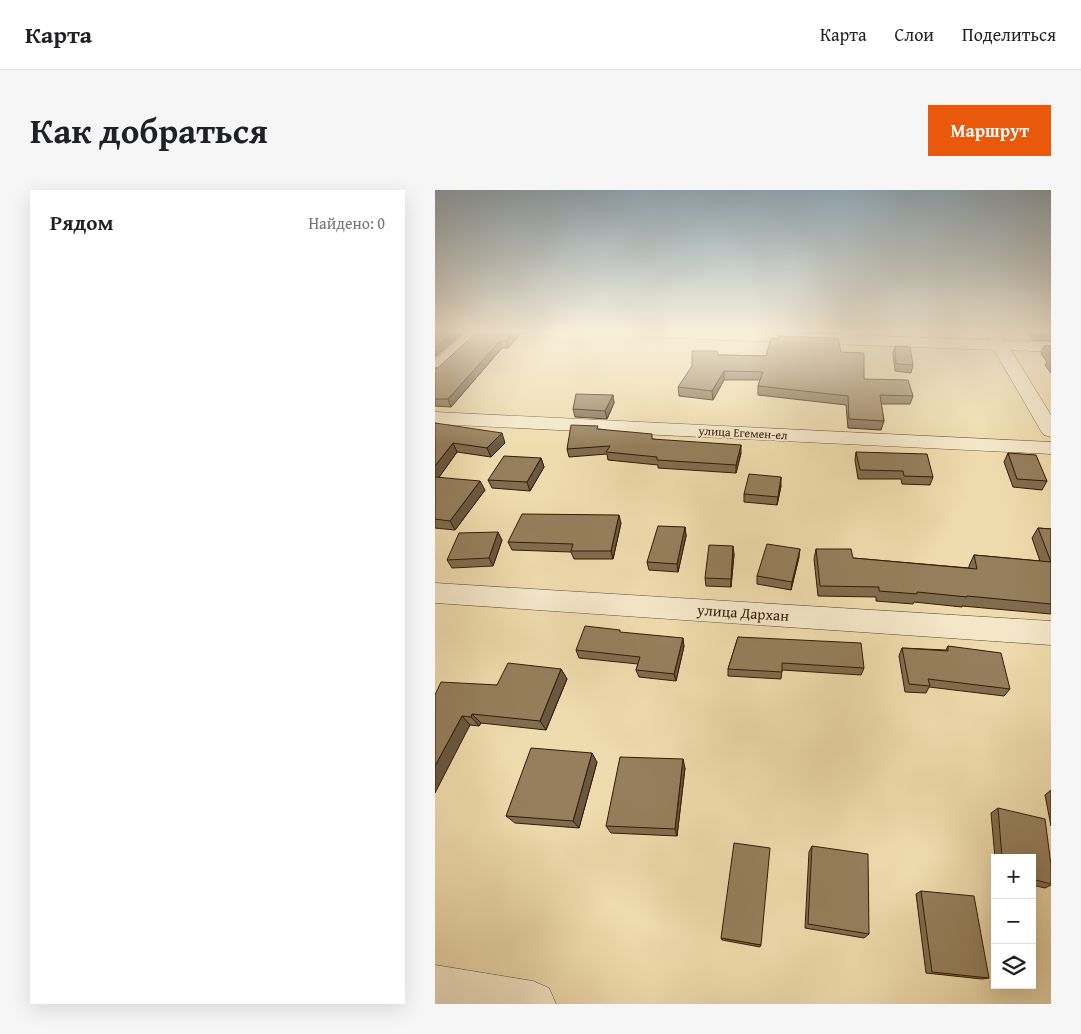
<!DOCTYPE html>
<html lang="ru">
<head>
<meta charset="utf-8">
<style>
	:root { --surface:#fff; --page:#f6f6f6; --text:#202124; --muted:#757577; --line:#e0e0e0; --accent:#ea580c }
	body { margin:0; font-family:"Gentium Book Plus",serif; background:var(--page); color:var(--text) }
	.controls { position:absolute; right:15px; bottom:15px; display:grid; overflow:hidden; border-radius:0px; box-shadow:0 5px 20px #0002 }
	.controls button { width:45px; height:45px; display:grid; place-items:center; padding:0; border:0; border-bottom:1px solid var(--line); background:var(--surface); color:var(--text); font:25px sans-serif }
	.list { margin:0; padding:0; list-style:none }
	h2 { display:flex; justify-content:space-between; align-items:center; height:65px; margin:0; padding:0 20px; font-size:21px }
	h2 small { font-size:16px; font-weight:400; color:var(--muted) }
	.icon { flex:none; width:28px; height:28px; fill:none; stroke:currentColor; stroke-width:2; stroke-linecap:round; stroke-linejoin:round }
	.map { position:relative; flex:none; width:616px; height:814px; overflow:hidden; border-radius:0px }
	header { display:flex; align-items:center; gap:30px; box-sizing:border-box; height:70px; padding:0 25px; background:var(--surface); border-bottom:1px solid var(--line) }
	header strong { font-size:24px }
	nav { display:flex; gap:28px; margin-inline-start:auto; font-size:18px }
	.intro { display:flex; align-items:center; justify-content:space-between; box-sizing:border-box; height:120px; padding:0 30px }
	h1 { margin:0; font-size:35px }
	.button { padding:12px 22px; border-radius:0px; background:var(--accent); color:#fff; font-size:18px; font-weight:700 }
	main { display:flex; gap:30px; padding:0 30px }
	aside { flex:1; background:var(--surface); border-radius:0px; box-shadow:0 5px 20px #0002 }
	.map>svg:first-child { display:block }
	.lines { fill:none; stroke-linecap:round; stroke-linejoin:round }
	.minor-casing { stroke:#624a2e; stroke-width:1 }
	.minor { fill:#f5e8ca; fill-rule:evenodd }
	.wall { fill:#806d4f; stroke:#331a03 }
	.shaded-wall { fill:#685940; stroke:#331a03 }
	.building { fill:#957f5c; stroke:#331a03 }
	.labels { text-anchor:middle; stroke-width:4; stroke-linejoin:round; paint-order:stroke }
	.far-street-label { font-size:12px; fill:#331a03; stroke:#f5e8ca }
	.street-label { font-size:15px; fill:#331a03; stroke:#f5e8ca }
</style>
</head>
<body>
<header>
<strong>Карта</strong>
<nav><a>Карта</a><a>Слои</a><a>Поделиться</a></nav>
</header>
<div class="intro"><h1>Как добраться</h1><a class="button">Маршрут</a></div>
<main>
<aside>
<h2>Рядом<small>Найдено: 0</small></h2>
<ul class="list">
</ul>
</aside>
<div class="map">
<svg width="616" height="814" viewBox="0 0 616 814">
	<rect width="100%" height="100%" fill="#efdcae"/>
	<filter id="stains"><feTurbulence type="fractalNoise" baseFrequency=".004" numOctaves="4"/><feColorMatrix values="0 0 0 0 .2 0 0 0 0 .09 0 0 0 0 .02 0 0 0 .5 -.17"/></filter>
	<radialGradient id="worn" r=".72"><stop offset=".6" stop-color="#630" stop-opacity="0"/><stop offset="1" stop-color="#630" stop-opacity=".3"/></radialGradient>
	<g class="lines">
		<g class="minor-casing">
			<g id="minor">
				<path d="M31,142H48L6,183L0,184V170Z"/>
				<path d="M204,142H326L554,150L550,144L552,142H564L570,151L616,152V162L576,160L616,225V247L609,245L606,241L559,160L211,147L206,145Z"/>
				<path d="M0,222L616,252V264L0,234Z"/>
				<path d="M0,393L616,431V455L0,413Z"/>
				<path d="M0,775L98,791L114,798L121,814H0Z"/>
			</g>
		</g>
		<use href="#minor" class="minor"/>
	</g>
	<g class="wall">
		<path d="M87,142L73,158H67L16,217L0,216V178H3Z"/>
		<path d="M369,142H399V143Z"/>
		<path d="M591,142H616V151L597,150Z"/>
		<path d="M460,156L478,175L476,183L460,181L458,163Z"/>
		<path d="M609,156H616V183L610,175L612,172L606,163Z"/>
		<path d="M406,162L429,189L478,206L475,214H446L449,231L446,240L413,238L411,215L323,205V196L325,190H289L278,210L244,206L243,197L283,165L331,166Z"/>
		<path d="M178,205L179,213L172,229L140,227L138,219Z"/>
		<path d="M0,233L70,253L56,267L22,262L4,287L50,300L20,340L0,338Z"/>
		<path d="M164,239L218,249L306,263L301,283L223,278V275L173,270L172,264L134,267L132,259Z"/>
		<path d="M421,262L498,287L495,295L467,294L466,289H423L420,270Z"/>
		<path d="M573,263L612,291L607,300L578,297L569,272Z"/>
		<path d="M106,268L109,277L95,301L57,298L53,290Z"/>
		<path d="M346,296L342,315L309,312V304Z"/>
		<path d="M186,333L178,369H139L136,362L77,360L73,352Z"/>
		<path d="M250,337L251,346L243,382L214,380L212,372Z"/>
		<path d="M603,338L616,339V424L527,416V417L479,412L478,414L441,411V407L383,406L379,369L381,359L418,368L534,378V376L539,365L605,371L597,348Z"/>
		<path d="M67,350L58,376L17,378L12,370Z"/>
		<path d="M299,364L296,397L271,396L270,388Z"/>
		<path d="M364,367L356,400L322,394V386Z"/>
		<path d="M303,447L429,478L426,485L347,480L346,489L293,486V479Z"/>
		<path d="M249,456L241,491L204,487L201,480L203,474L144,468L141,460Z"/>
		<path d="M513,456L575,499L569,506L494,497L491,503L470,502L464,466L467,458L511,460Z"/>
		<path d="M126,479L132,489L111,540L46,533L44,536L35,535L0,505L62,495Z"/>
		<path d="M162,572L144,638L80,633L71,626Z"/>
		<path d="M250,578L242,646L176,643L171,636Z"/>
		<path d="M616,600V636L610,605Z"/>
		<path d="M563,618L616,675V695L610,698L597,695V668H560L556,623Z"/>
		<path d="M377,656L434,744L429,748L370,738L374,662Z"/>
		<path d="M486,701L554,788L547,789L491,783L481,704Z"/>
		<path d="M286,748L326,755L325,757L287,750Z"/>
	</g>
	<g class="shaded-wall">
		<path d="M18,142H29L0,167V158Z"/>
		<path d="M79,142H87L73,158L71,151Z"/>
		<path d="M65,151L67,158L16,217L13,209Z"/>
		<path d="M289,181V190L278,210L277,201Z"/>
		<path d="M178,205L179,213L172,229L170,221Z"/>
		<path d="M67,243L70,253L56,267L52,258Z"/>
		<path d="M18,253L22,262L0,293V276Z"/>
		<path d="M306,255V263L301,283V275Z"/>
		<path d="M106,268L109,277L95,301L92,292Z"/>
		<path d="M346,287V296L342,315L343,307Z"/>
		<path d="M45,291L50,300L20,340L15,331Z"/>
		<path d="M184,325L186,333L178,369L176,361Z"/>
		<path d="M250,337L251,346L243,382L242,374Z"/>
		<path d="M63,342L67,350L58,376L54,368Z"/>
		<path d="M298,356L299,364L296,397V389Z"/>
		<path d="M365,359L364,367L356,400L357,392Z"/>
		<path d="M248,448L249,456L241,491L239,484Z"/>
		<path d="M126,479L132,489L111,540L105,531Z"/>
		<path d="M37,524L46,533L44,536L36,527Z"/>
		<path d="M27,526L35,535L0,603V576Z"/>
		<path d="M157,563L162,572L144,638L138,631Z"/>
		<path d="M248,569L250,578L242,646L240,639Z"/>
	</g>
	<g class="building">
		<path d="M0,142H18L0,158Z"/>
		<path d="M42,142H79L71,151H65L13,209H0V178H3Z"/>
		<path d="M343,146L403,148L406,162L429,163V189L473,190L478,206L445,205L449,231L414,229L413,206L323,196L328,182L289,181L277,201L243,197L257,176V161H282L283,165L331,166L336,148L343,149Z"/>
		<path d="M460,156L475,157L478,175L461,174Z"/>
		<path d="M609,156H616V165Z"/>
		<path d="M141,204L178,205L170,221L138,219Z"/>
		<path d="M0,233L67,243L52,258L18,253L0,276Z"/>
		<path d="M136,235L163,236L162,239L217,244V249L306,255L301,275L222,270V267L171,262L175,256L132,259Z"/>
		<path d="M421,262L492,264L498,287L469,286L468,281L425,280Z"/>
		<path d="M573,263L601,265L612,291L582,289Z"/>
		<path d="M69,266L106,268L92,292L53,290Z"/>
		<path d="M314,284L346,287L343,307L309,304Z"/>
		<path d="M0,287L45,291L15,331L0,329Z"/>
		<path d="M87,324L184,325L176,361H136L138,354L73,352Z"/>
		<path d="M223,336L250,337L242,374L212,372Z"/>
		<path d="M603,338L616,339V372Z"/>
		<path d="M63,342L54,368L12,370L24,343Z"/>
		<path d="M332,354L365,359L357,392L322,386Z"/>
		<path d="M274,355L298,356L296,389L270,388Z"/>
		<path d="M381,359H416L418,368L542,379L539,365L616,372V414L532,406V407L482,402V404L444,401V397L385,396Z"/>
		<path d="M150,436L185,440V442L248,448L239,484L201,480L205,467L141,460Z"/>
		<path d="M303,447L426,453L429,478L347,473V482L293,479Z"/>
		<path d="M513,456L566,463L575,499L493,489L495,496L474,494L467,458L513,461Z"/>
		<path d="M73,473L126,479L105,531L37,524L36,527L27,526L0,576V505L6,492L62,495Z"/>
		<path d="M96,558L157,563L138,631L71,626Z"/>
		<path d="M185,567L248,569L240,639L171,636Z"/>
		<path d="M563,618L610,629L616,675V694L597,689V668H567Z"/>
		<path d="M299,653L335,658L326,755L286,748Z"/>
		<path d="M377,656L433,664L434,744L373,734Z"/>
		<path d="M486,701L539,706L554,788L497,782Z"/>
	</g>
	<linearGradient id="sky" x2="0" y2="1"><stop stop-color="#91aaba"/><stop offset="0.55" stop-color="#f8efdb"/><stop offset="1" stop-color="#f8efdb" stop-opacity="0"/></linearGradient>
	<rect width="616" height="256" fill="url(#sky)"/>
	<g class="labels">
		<g class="far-street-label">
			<text transform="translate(308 243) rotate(3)" y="4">улица Егемен-ел</text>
		</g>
		<g class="street-label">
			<text transform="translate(308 423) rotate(4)" y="5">улица Дархан</text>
		</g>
	</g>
	<rect width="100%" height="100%" filter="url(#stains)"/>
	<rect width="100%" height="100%" fill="url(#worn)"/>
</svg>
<div class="controls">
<button>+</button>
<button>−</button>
<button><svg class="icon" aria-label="layers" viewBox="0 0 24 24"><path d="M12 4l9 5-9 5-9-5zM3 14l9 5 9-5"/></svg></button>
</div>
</div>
</main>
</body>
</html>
